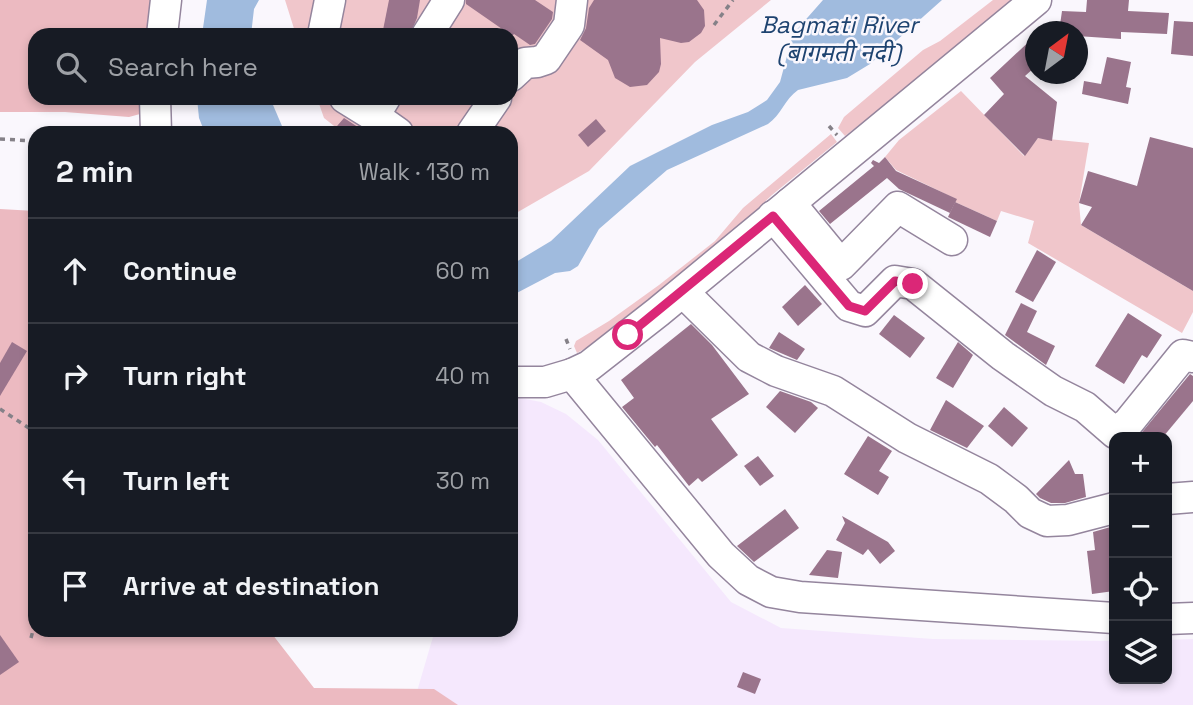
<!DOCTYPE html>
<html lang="en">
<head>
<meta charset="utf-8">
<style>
	:root { --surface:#171b24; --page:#20242c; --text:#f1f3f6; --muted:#9ea1a6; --line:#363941 }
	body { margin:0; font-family:"Space Grotesk","Noto Sans Devanagari",sans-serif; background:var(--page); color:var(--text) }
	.controls { position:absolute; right:21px; bottom:21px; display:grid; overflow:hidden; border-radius:14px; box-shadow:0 4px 10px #0003 }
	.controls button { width:63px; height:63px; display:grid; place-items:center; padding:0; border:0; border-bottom:2px solid var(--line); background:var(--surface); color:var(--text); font:35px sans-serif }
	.compass { position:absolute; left:1025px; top:21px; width:63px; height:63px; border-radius:50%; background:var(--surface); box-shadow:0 4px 10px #0003; rotate:32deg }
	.stop { position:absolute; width:21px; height:21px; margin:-16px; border:5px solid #db2777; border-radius:50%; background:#fff }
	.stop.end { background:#db2777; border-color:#fff; box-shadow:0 2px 7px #0008 }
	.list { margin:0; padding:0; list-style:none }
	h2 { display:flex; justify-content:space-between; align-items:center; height:91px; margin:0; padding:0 28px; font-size:30px }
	h2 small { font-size:23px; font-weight:400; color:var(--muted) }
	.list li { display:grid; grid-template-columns:46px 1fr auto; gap:21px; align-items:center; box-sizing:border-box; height:105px; padding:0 28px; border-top:2px solid var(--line) }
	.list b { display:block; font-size:26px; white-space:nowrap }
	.list em { font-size:23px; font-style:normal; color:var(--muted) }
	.icon { flex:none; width:38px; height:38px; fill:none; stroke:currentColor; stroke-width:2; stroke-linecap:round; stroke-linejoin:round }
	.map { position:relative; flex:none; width:1193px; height:705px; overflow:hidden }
	.search { position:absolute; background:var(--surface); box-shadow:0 4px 10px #0003; left:28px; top:28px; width:490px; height:77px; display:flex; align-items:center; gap:18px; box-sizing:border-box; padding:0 24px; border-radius:21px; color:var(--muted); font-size:26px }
	.panel { position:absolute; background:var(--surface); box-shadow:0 4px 10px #0003; left:28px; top:126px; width:490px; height:511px; border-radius:21px }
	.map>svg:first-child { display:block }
	.built { fill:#f5e8fd }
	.green { fill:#f0c6cb }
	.forest { fill:#ecbac1 }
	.water { fill:#a0bbde }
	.building { fill:#9a748c }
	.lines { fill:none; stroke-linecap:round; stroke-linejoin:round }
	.minor-casing { stroke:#94859d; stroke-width:33 }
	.path { stroke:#858188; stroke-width:3.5; stroke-dasharray:5 5; stroke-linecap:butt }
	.minor { stroke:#fff; stroke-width:30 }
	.route { stroke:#db2777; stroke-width:9 }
	.labels { text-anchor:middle; stroke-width:5; stroke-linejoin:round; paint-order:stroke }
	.water-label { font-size:24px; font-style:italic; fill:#1e4370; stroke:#faf7fd }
</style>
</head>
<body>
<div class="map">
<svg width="1193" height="705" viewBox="0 0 1193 705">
	<rect width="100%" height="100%" fill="#faf7fd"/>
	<path class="built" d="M511,396L541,402L566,414L598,440L731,602L781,628L933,639L1114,641V679H1167V640L1193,639V705H413L435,630H511Z"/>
	<g class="green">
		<path d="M285,0H771L695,62L589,171L511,216V133H343L324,118L317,98H511V35H296Z"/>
		<path d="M993,0H1021L845,136L838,128L844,117L923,50L940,41Z"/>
		<path d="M961,91L1024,156L1038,138L1089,143L1079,203L1081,225L1193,291V312L1182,333L1028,243L1034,221L1001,211L997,221L955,202L956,199L896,170L885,157L899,140Z"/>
		<path d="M831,134L837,142L772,195L722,243L617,331L577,353L574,346L576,341L609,321L659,285L715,241L743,208Z"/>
	</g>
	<g class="forest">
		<path d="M0,0H154L152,35H35V98H142L140,114L129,117L65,112H0Z"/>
		<path d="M0,209L35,211V630H269L314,688L434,689L458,705H0Z"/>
	</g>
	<g class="water">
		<path d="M207,0H259L254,9L251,35H202Z"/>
		<path d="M823,0H942L870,64L847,78L798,90C785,99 781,115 768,124L667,170L599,229L578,266L570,271L555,273L511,296V265L551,241L630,166L712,125L748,112L767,100L780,82L793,34Z"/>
		<path d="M197,98H270L285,133H205L199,118Z"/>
	</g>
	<g class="building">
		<path d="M389,0H420L417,18L410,35H382Z"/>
		<path d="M466,0H535L553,12L552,19L535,44L530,45L514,34L512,36L466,4Z"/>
		<path d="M594,0H697L704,10L705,26L701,33L689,42L681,43L660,38L661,64L659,72L647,85L630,87L615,78L608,60L580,40L586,28L589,8Z"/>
		<path d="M1087,0H1129L1128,11L1169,13L1167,34L1121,32V39L1077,36V32H1059L1062,11L1086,12Z"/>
		<path d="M1174,21L1193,22V56L1171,54Z"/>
		<path d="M1035,36V67L1025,76L1057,102L1052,141L1038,138L1025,156L984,115L1004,94L990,78Z"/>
		<path d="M1107,57L1131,62L1126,87L1131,88L1128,104L1082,94L1084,81L1101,84Z"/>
		<path d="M344,118L364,131L368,133H331Z"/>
		<path d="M596,119L606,131L588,147L578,135Z"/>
		<path d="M1150,137L1193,148V291L1081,225L1092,207L1079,203L1088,171L1137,186Z"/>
		<path d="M885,157L896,171L957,199L950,213L899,189L887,178L830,224L819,211L874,166L871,163L873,160L879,163Z"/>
		<path d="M955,202L997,221L990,237L948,217Z"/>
		<path d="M1037,250L1056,262L1033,302L1015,292Z"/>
		<path d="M805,285L822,304L798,326L782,307Z"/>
		<path d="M1021,303L1037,311L1027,332L1055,346L1046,365L1005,335Z"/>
		<path d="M1128,313L1162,335L1147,358L1142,355L1124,384L1095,366Z"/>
		<path d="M894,315L925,338L910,358L879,334Z"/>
		<path d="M691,324L712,345L749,394L711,419L738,455L702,482L698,478L689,486L657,445L655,447L622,407L634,398L621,380Z"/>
		<path d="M779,332L805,349L797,360L769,348Z"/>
		<path d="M12,342L27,351L0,396V363Z"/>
		<path d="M958,342L973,355L953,388L936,378Z"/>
		<path d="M1190,374L1193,376V401L1163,437H1138Z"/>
		<path d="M780,391L811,402L818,408L795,433L766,407Z"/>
		<path d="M946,400L984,426L967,448L930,430Z"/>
		<path d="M1004,407L1028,428L1012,447L988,426Z"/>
		<path d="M868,436L892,451L879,471L889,477L878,495L844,474Z"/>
		<path d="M758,456L774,476L760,486L744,466Z"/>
		<path d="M1069,460L1075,474H1083L1086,497L1065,503H1051L1040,498L1036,494Z"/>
		<path d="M785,509L799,528L754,562L737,546Z"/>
		<path d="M842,516L888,542L895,551L880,564L868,549L863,555L836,540L845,523Z"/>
		<path d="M1114,526V591L1092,594L1087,551L1095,550L1093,532Z"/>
		<path d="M827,550L842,552L838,578L809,575Z"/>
		<path d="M0,635L19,662L0,675Z"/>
		<path d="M743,672L761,679L755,694L737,687Z"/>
	</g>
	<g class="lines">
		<g class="minor-casing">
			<g id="minor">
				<path d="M162,35L166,0"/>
				<path d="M323,35L330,0"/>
				<path d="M427,35L449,0"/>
				<path d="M511,76L525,63L537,62L546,59L569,25L572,0"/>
				<path d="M155,98L156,133"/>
				<path d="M345,98L374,116"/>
				<path d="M385,98L374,116L398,133"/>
				<path d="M472,133L496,98"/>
				<path d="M790,203L841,265L898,207L952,240"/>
				<path d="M773,216L849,306L865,311L895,281L913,284L1003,356L1053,391L1085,407L1115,433L1128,423L1183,355L1193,357"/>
				<path d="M683,292L749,357L776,371L833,391L907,438L989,479L1016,499L1030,513L1047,521L1068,520L1114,508"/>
				<path d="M572,374L589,366L658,312L1036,0"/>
				<path d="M511,382H545L572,374L721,555L748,580L771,592L800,597L1114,618"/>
				<path d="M1167,499L1193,497"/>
				<path d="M1167,619L1193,618"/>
			</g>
		</g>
		<g class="path">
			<path d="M714,25L733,0"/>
			<path d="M829,126L837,135"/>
			<path d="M0,139L35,141"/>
			<path d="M566,339L570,349"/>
			<path d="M0,409L35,432"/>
			<path d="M31,638L35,623"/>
		</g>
		<use href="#minor" class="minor"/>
	</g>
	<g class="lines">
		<path class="route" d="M628,335L773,216L849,306L865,311L895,281L913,284"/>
	</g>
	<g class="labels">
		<g class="water-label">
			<text x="839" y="33">Bagmati River<tspan x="839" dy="28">(बागमती नदी)</tspan></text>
		</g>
	</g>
</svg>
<div class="controls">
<button>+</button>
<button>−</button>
<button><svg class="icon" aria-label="locate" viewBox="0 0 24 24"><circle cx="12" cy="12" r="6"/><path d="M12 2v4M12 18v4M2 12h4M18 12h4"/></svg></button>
<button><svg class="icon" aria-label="layers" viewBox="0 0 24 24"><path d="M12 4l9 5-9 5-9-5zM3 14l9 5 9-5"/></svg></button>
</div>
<svg class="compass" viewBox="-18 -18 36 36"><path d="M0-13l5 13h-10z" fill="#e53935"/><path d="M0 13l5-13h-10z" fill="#9ea1a6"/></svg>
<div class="stop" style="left:628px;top:335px"></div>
<div class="stop end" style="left:913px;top:284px"></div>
<div class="search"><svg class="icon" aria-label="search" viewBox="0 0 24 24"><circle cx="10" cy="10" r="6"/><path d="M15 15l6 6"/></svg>Search here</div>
<section class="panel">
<h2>2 min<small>Walk · 130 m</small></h2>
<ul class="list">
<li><svg class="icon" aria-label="ahead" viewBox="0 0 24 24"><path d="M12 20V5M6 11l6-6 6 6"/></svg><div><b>Continue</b></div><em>60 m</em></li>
<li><svg class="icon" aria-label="right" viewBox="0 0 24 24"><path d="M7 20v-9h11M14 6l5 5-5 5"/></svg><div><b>Turn right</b></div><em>40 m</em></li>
<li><svg class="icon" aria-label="left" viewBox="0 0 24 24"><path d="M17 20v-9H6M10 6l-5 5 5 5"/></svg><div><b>Turn left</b></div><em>30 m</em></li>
<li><svg class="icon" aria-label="arrive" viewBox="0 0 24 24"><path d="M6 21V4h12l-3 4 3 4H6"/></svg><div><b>Arrive at destination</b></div></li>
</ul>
</section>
</div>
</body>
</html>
